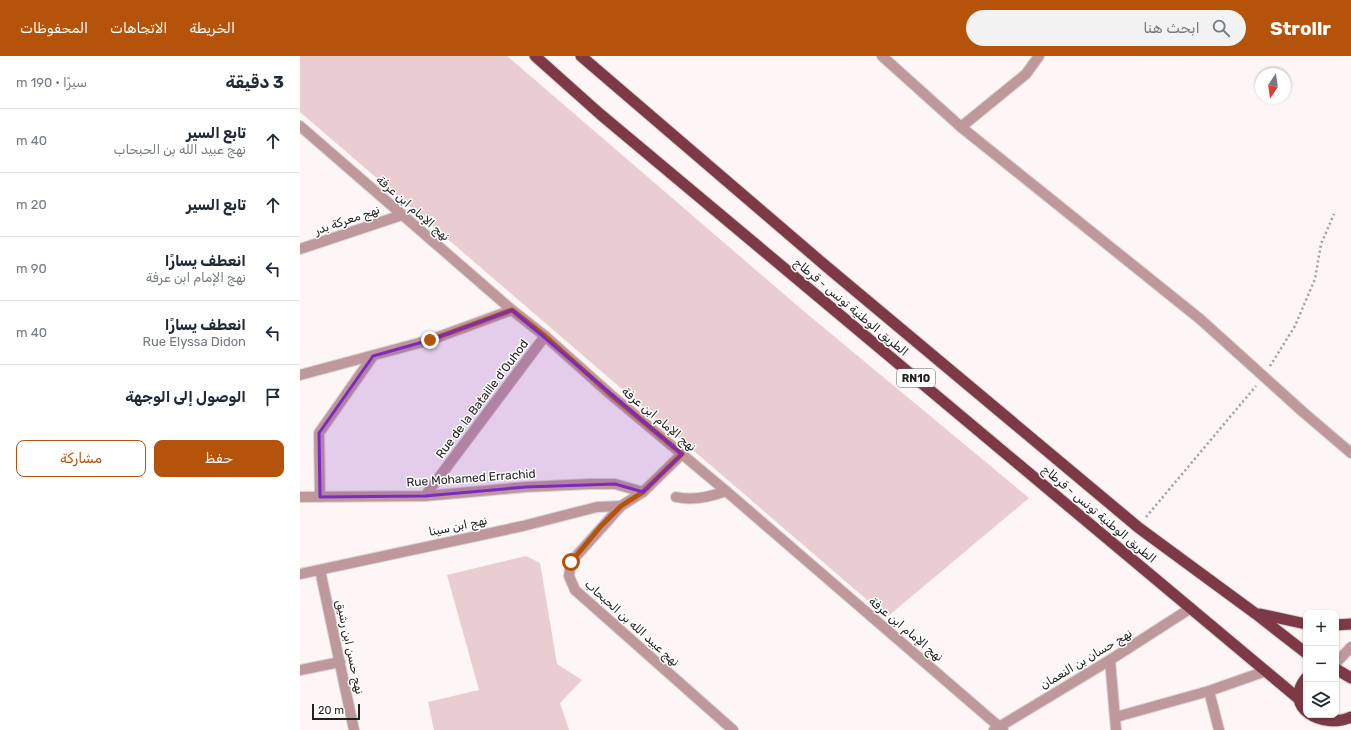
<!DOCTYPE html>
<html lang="ar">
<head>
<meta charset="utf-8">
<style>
	:root { --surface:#fff; --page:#f2f2f3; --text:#1f2937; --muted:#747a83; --line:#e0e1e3; --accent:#b45309 }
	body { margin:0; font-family:Rubik,"Noto Naskh Arabic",sans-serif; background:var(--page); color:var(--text); direction:rtl }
	.controls { position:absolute; right:12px; bottom:12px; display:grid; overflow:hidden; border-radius:8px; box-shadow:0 1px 3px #0004 }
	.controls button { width:36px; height:36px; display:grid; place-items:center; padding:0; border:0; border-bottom:1px solid var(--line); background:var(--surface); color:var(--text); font:20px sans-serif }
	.compass { position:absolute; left:955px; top:12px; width:36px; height:36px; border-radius:50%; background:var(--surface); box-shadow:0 1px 3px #0004; rotate:193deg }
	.scale { position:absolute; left:12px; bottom:10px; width:48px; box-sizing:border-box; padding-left:4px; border:2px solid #232020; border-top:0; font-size:11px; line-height:14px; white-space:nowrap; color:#232020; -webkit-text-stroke:3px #fff; paint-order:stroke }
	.stop { position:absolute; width:12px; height:12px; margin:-9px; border:3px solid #b45309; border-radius:50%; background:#fff }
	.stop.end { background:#b45309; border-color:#fff; box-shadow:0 1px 4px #0008 }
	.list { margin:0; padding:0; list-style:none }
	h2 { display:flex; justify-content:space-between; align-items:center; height:52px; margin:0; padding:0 16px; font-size:17px }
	h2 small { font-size:13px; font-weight:400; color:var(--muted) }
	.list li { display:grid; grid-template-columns:26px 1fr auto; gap:12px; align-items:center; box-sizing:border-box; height:64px; padding:0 16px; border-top:1px solid var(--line) }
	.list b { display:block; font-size:15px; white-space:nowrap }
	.list p { margin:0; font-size:13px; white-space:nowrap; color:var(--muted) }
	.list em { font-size:13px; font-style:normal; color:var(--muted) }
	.actions { display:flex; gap:8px; padding:12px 16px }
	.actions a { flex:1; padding:9px 0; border:1px solid var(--accent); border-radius:8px; text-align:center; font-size:14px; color:var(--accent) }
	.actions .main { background:var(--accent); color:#fff }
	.icon { flex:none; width:22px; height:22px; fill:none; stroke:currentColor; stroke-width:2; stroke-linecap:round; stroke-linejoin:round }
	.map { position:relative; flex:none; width:1051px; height:674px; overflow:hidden; direction:ltr }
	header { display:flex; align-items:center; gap:24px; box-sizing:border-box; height:56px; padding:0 20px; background:var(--accent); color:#fff }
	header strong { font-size:19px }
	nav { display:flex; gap:22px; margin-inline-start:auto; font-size:14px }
	.search { width:280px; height:36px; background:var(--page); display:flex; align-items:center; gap:10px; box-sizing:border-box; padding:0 14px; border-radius:22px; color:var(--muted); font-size:15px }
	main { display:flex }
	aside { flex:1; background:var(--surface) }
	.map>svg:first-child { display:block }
	.green { fill:#eacdd0 }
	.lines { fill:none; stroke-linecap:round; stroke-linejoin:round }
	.service-casing { stroke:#dad3d4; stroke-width:12 }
	.minor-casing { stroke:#dad3d4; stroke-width:12 }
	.tertiary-casing { stroke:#dad3d4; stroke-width:12 }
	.trunk-casing { stroke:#dad3d4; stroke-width:13 }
	.path { stroke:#a29c9d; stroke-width:2.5; stroke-dasharray:2 3; stroke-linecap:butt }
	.service { stroke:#bf989c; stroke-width:10 }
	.minor { stroke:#bf989c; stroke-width:10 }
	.tertiary { stroke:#bf989c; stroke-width:10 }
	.trunk { stroke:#7e3946; stroke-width:11 }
	.route { stroke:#b45309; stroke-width:5 }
	.marked { fill:#7b2cbf; fill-opacity:0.2; stroke:#7b2cbf; stroke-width:3; stroke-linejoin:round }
	.labels { text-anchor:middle; stroke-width:3; stroke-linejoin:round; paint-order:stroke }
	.shield { fill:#fff; stroke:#656363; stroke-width:1 }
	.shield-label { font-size:11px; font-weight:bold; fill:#232020 }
	.street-label { font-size:12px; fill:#232020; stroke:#fff }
</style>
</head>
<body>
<header>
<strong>Strollr</strong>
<div class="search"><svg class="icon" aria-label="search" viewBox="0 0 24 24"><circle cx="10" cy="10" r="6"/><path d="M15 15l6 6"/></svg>ابحث هنا</div>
<nav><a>الخريطة</a><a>الاتجاهات</a><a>المحفوظات</a></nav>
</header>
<main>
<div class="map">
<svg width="1051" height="674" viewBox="0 0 1051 674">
	<rect width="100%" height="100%" fill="#fdf5f6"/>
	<g class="green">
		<path d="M0,0H207L500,252L729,442L587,561L0,56Z"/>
		<path d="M226,500L240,507L257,608L282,624L260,647L269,674H134L128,646L179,634L147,519Z"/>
	</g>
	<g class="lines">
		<g class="service-casing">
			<path id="service" d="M661,71L726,18L739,0"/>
		</g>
		<g class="minor-casing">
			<g id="minor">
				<path d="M582,0L661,71L900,263L1003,356L1051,397"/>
				<path d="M0,70L212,254L245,280L310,338L426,435L703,674"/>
				<path d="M0,193L102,159"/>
				<path d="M0,319L130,284L212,254"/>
				<path d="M382,398L343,436L321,450L271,506L269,520L275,534L433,674"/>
				<path d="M125,440L245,280"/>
				<path d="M0,441L125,440L226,431L290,428H315L343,436"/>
				<path d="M20,441L19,377L73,300"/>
				<path d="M376,441C393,445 410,441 426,435"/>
				<path d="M20,514L54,674"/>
				<path d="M0,518L223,470L297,451L321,450"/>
				<path d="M810,604L816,674"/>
				<path d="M0,614L40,606"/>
				<path d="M909,635L919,674"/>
				<path d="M816,661L909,635L966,615"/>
				<path d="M694,674L810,604L891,552"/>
			</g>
		</g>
		<g class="tertiary-casing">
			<path id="tertiary" d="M1036,607L1051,591"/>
		</g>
		<g class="trunk-casing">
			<g id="trunk">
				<path d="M235,0L300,58L999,643"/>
				<path d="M281,0L527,211L839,472L956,558L1006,597"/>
				<path d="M960,558L1006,568"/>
				<path d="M1036,569L1051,568"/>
				<path d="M1036,613L1051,622"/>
				<path d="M1006,622C982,652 1023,674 1051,661"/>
			</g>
		</g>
		<g class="path">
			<path d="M970,310L995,270L1015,223L1021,188L1034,158"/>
			<path d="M846,461L956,330"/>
		</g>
		<use href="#service" class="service"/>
		<use href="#minor" class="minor"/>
		<use href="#tertiary" class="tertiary"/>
		<use href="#trunk" class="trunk"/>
	</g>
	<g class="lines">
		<path class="route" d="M130,284L212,254L245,280L310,338L382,398L343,436L321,450L301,470L271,506"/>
	</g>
	<path class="marked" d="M212,254L382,398L343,436L315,428L226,431L125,440L20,441L19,377L73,300L130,284Z"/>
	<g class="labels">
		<rect class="shield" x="597" y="313" width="38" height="18" rx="3"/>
		<g class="shield-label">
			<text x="616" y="326">RN10</text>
		</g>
		<g class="street-label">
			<text transform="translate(113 152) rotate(41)" y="4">نهج الإمام ابن عرفة</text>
			<text transform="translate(47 164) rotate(-19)" y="4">نهج معركة بدر</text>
			<text transform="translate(551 251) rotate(40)" y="4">الطريق الوطنية تونس - قرطاج</text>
			<text transform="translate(182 343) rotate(-53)" y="4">Rue de la Bataille d'Ouhod</text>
			<text transform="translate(359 363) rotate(40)" y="4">نهج الإمام ابن عرفة</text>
			<text transform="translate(171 422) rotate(-4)" y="4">Rue Mohamed Errachid</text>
			<text transform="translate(799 458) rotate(40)" y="4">الطريق الوطنية تونس - قرطاج</text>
			<text transform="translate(158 470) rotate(-12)" y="4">نهج ابن سينا</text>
			<text transform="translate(332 567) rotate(42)" y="4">نهج عبيد الله بن الحبحاب</text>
			<text transform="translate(606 573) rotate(40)" y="4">نهج الإمام ابن عرفة</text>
			<text transform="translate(50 591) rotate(78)" y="4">نهج حسن ابن رشيق</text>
			<text transform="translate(786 603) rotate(-31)" y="4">نهج حسان بن النعمان</text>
		</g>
	</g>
</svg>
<div class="controls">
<button>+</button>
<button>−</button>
<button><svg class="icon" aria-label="layers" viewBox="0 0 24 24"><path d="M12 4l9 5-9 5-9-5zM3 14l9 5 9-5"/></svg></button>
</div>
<svg class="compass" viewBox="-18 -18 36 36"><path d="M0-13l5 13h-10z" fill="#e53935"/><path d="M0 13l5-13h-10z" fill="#747a83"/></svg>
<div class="scale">20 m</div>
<div class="stop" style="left:271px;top:506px"></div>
<div class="stop end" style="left:130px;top:284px"></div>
</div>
<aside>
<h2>3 دقيقة<small>سيرًا · 190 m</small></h2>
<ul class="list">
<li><svg class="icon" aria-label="ahead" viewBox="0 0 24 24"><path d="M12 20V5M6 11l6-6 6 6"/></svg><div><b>تابع السير</b><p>نهج عبيد الله بن الحبحاب</p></div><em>40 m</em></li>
<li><svg class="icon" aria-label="ahead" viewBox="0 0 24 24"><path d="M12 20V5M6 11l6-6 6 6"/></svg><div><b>تابع السير</b></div><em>20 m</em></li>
<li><svg class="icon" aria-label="left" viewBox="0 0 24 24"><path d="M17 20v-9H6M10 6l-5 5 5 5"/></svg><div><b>انعطف يسارًا</b><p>نهج الإمام ابن عرفة</p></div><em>90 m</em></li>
<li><svg class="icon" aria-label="left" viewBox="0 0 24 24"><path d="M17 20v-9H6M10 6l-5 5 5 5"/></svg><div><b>انعطف يسارًا</b><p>Rue Elyssa Didon</p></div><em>40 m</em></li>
<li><svg class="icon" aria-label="arrive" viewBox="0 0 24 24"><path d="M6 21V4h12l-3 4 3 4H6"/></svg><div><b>الوصول إلى الوجهة</b></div></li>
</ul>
<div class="actions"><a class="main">حفظ</a><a>مشاركة</a></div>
</aside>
</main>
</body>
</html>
